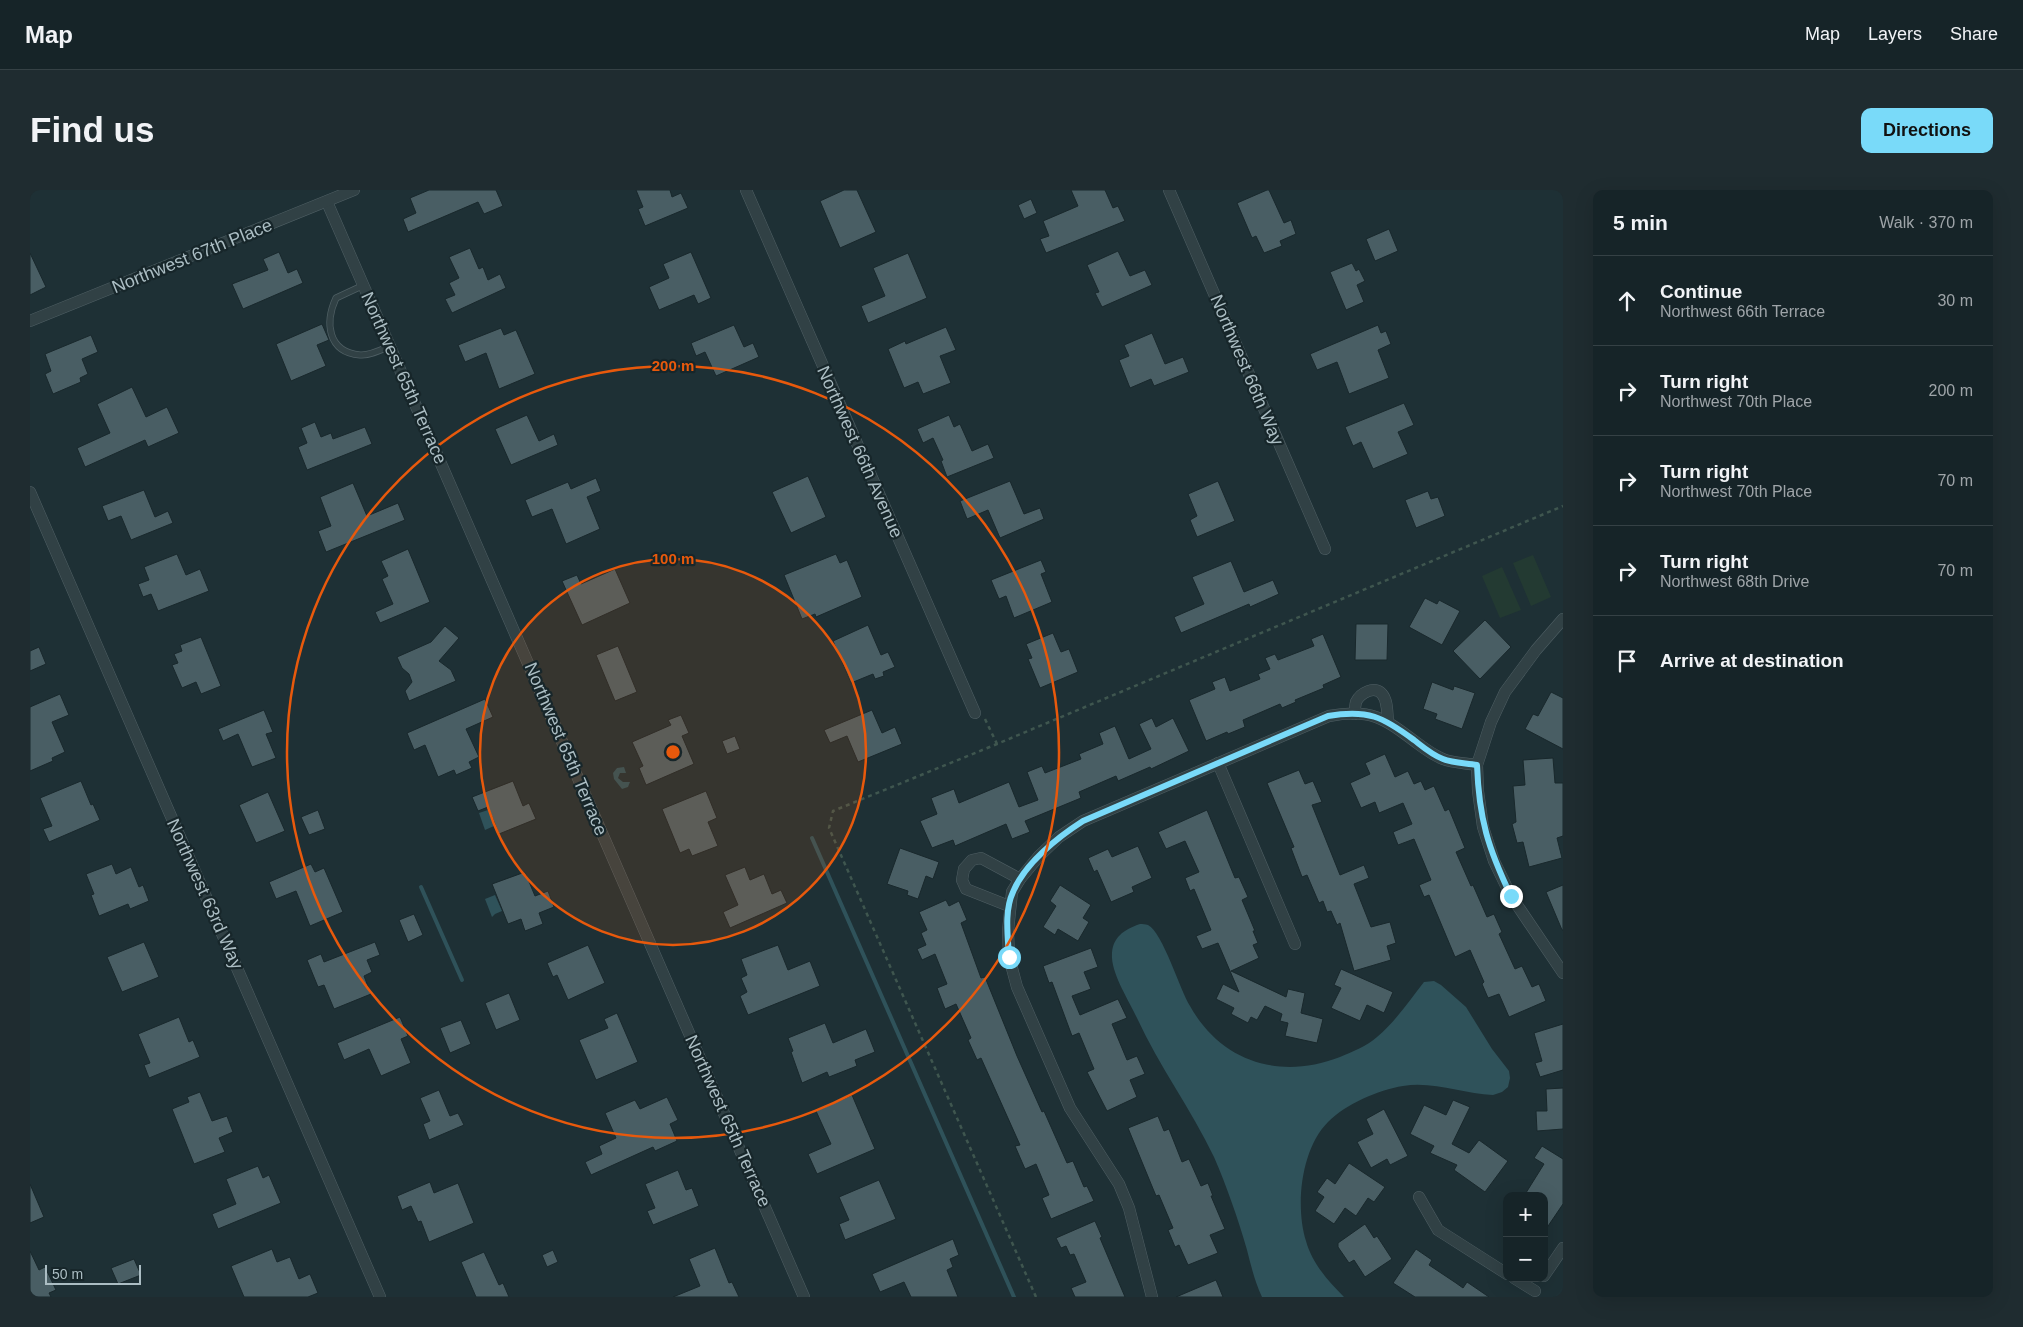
<!DOCTYPE html>
<html lang="en">
<head>
<meta charset="utf-8">
<style>
	:root { --surface:#162428; --page:#1f2c30; --text:#f1f3f6; --muted:#9ea4a8; --line:#354145; --accent:#79daf9 }
	body { margin:0; font-family:Helvetica,sans-serif; background:var(--page); color:var(--text) }
	.controls { position:absolute; right:15px; bottom:15px; display:grid; overflow:hidden; border-radius:10px; box-shadow:0 5px 20px #0002 }
	.controls button { width:45px; height:45px; display:grid; place-items:center; padding:0; border:0; border-bottom:1px solid var(--line); background:var(--surface); color:var(--text); font:25px sans-serif }
	.scale { position:absolute; left:15px; bottom:12px; width:96px; box-sizing:border-box; padding-left:5px; border:2px solid #abbdc3; border-top:0; font-size:14px; line-height:18px; white-space:nowrap; color:#abbdc3; -webkit-text-stroke:4px #17262a; paint-order:stroke }
	.stop { position:absolute; width:15px; height:15px; margin:-11px; border:4px solid #79daf9; border-radius:50%; background:#fff }
	.stop.end { background:#79daf9; border-color:#fff; box-shadow:0 1px 5px #0008 }
	.list { margin:0; padding:0; list-style:none }
	h2 { display:flex; justify-content:space-between; align-items:center; height:65px; margin:0; padding:0 20px; font-size:21px }
	h2 small { font-size:16px; font-weight:400; color:var(--muted) }
	.list li { display:grid; grid-template-columns:32px 1fr auto; gap:15px; align-items:center; box-sizing:border-box; height:90px; padding:0 20px; border-top:1px solid var(--line) }
	.list b { display:block; font-size:19px; white-space:nowrap }
	.list p { margin:0; font-size:16px; white-space:nowrap; color:var(--muted) }
	.list em { font-size:16px; font-style:normal; color:var(--muted) }
	.icon { flex:none; width:28px; height:28px; fill:none; stroke:currentColor; stroke-width:2; stroke-linecap:round; stroke-linejoin:round }
	.map { position:relative; flex:none; width:1533px; height:1107px; overflow:hidden; border-radius:10px }
	header { display:flex; align-items:center; gap:30px; box-sizing:border-box; height:70px; padding:0 25px; background:var(--surface); border-bottom:1px solid var(--line) }
	header strong { font-size:24px }
	nav { display:flex; gap:28px; margin-inline-start:auto; font-size:18px }
	.intro { display:flex; align-items:center; justify-content:space-between; box-sizing:border-box; height:120px; padding:0 30px }
	h1 { margin:0; font-size:35px }
	.button { padding:12px 22px; border-radius:10px; background:var(--accent); color:#111; font-size:18px; font-weight:700 }
	main { display:flex; gap:30px; padding:0 30px }
	aside { flex:1; background:var(--surface); border-radius:10px; box-shadow:0 5px 20px #0002 }
	.map>svg:first-child { display:block }
	.green { fill:#233a32 }
	.water { fill:#2f525a }
	.lines { fill:none; stroke-linecap:round; stroke-linejoin:round }
	.stream { stroke:#2f525a; stroke-width:4 }
	.building { fill:#495e64; stroke:#19282c }
	.lane-casing { stroke:#4f5f64; stroke-width:7 }
	.street-casing { stroke:#4f5f64; stroke-width:12 }
	.path { stroke:#3f564f; stroke-width:2.5; stroke-dasharray:4 4; stroke-linecap:butt }
	.lane { stroke:#314145; stroke-width:5.5 }
	.street { stroke:#314145; stroke-width:11 }
	.route { stroke:#79daf9; stroke-width:6 }
	.ring { fill:none; stroke:#e8590c; stroke-width:2.5 }
	.labels { text-anchor:middle; stroke-width:4.5; stroke-linejoin:round; paint-order:stroke }
	.street-label { font-size:18px; fill:#abbdc3; stroke:#17262a }
	.centre { fill:#e8590c; stroke:#17262a; stroke-width:2.5 }
	.ring-label { font-size:15px; text-anchor:middle; font-weight:bold; fill:#e8590c; stroke:#17262a; stroke-width:4.5; stroke-linejoin:round; paint-order:stroke }
</style>
</head>
<body>
<header>
<strong>Map</strong>
<nav><a>Map</a><a>Layers</a><a>Share</a></nav>
</header>
<div class="intro"><h1>Find us</h1><a class="button">Directions</a></div>
<main>
<div class="map">
<svg width="1533" height="1107" viewBox="0 0 1533 1107">
	<rect width="100%" height="100%" fill="#1e3035"/>
	<g class="green">
		<path d="M1503,365L1521,407L1501,416L1483,373Z"/>
		<path d="M1472,377L1491,420L1470,428L1452,386Z"/>
	</g>
	<g class="water">
		<path d="M594,577L596,583H590L588,588L593,592H600L598,597L592,599L584,589L583,583L587,578Z"/>
		<path d="M458,620L464,636L455,640L449,623Z"/>
		<path d="M465,705L472,721L465,724L462,727L455,709Z"/>
		<path d="M1110,734C1113,734 1115,734 1118,735C1133,743 1150,800 1160,816C1192,873 1251,890 1310,867C1322,862 1337,856 1347,847C1365,832 1379,811 1394,792L1404,791L1411,795L1436,817L1462,859L1479,881L1480,888L1478,897L1472,902L1463,905C1433,904 1404,891 1373,896C1348,900 1316,914 1298,932C1271,959 1265,1016 1276,1051C1282,1073 1298,1091 1314,1107H1232C1225,1092 1221,1076 1217,1060C1208,1029 1197,997 1184,967C1161,919 1129,876 1107,828C1099,811 1083,786 1082,768C1081,748 1093,740 1110,734Z"/>
	</g>
	<g class="lines">
		<g class="stream">
			<path d="M782,648L984,1107"/>
			<path d="M391,697L432,790"/>
		</g>
	</g>
	<g class="building">
		<path d="M399,0H466L473,16L454,24L448,12L378,42L373,29L386,23L380,8Z"/>
		<path d="M606,0H640L642,7L651,3L658,18L615,36L608,19L613,17Z"/>
		<path d="M814,0H827L846,42L810,58L790,11Z"/>
		<path d="M1041,0H1075L1083,18L1088,16L1095,31L1016,63L1010,49L1019,46L1013,31L1048,16Z"/>
		<path d="M1237,0H1239L1254,33L1261,30L1266,44L1250,51L1252,56L1234,63L1226,46L1222,48L1207,13Z"/>
		<path d="M1001,9L1007,23L994,29L988,15Z"/>
		<path d="M1359,39L1368,61L1345,71L1336,49Z"/>
		<path d="M440,58L449,79L453,77L458,90L470,84L476,98L422,123L415,109L425,105L419,93L429,88L419,67Z"/>
		<path d="M1088,61L1100,86L1115,80L1122,95L1072,117L1065,103L1069,102L1057,75Z"/>
		<path d="M249,62L258,83L267,79L273,93L213,119L202,94L238,80L233,69Z"/>
		<path d="M661,62L681,108L668,114L664,105L629,120L619,97L639,88L633,74Z"/>
		<path d="M0,63L16,97L0,105Z"/>
		<path d="M878,63L897,108L838,133L831,116L855,106L843,78Z"/>
		<path d="M1322,73L1326,81L1329,79L1335,91L1327,95L1334,112L1316,120L1300,82Z"/>
		<path d="M292,134L299,150L287,155L296,176L261,191L246,154Z"/>
		<path d="M704,135L714,157L723,153L729,167L686,186L675,162L666,166L661,153Z"/>
		<path d="M1348,135L1351,143L1356,141L1361,154L1348,160L1359,188L1319,204L1307,172L1287,180L1280,164Z"/>
		<path d="M916,137L926,160L910,166L921,193L893,204L888,192L874,198L858,159L875,151L876,154Z"/>
		<path d="M471,138L474,145L486,140L505,184L469,199L456,163L435,172L428,155Z"/>
		<path d="M1122,143L1135,174L1153,167L1159,182L1124,196L1121,189L1100,198L1089,170L1099,166L1094,155Z"/>
		<path d="M61,145L68,162L52,169L58,184L50,188L51,192L23,204L15,184L21,181L15,164Z"/>
		<path d="M102,197L116,227L137,217L149,243L118,257L115,250L55,277L47,258L80,243L67,214Z"/>
		<path d="M1374,213L1384,235L1368,242L1378,264L1343,279L1331,252L1323,256L1315,237Z"/>
		<path d="M497,225L509,251L524,244L528,255L481,275L465,239Z"/>
		<path d="M919,225L924,237L930,234L942,261L958,254L964,268L917,287L911,271L913,270L903,248L893,253L887,239Z"/>
		<path d="M285,232L291,247L301,243L303,249L335,237L342,254L277,280L268,257L277,253L271,238Z"/>
		<path d="M778,286L796,327L761,343L742,302Z"/>
		<path d="M566,288L571,301L557,307L570,339L536,354L522,319L502,327L495,310L538,292L541,299Z"/>
		<path d="M980,291L994,324L1010,318L1014,329L970,348L958,320L937,329L930,311Z"/>
		<path d="M1188,291L1205,331L1167,347L1160,330L1167,326L1158,304Z"/>
		<path d="M323,293L337,326L368,313L375,330L296,362L288,341L301,336L290,307Z"/>
		<path d="M114,300L125,327L138,321L143,333L101,350L91,326L78,331L72,316Z"/>
		<path d="M1398,301L1401,309L1408,307L1415,326L1386,338L1375,310Z"/>
		<path d="M378,359L400,412L350,433L345,422L363,414L352,389L358,386L351,371Z"/>
		<path d="M147,364L156,385L170,379L179,401L128,421L121,404L113,407L108,394L119,390L114,377Z"/>
		<path d="M806,364L810,373L817,370L832,407L786,427L785,424L772,429L754,385Z"/>
		<path d="M1011,370L1016,382L1011,384L1022,412L984,428L976,406L969,409L961,390Z"/>
		<path d="M1201,371L1214,402L1243,390L1249,404L1220,417L1219,414L1151,443L1144,427L1174,414L1162,387Z"/>
		<path d="M585,379L600,413L552,435L532,391L547,385L551,394Z"/>
		<path d="M1395,408L1407,414L1409,410L1430,421L1412,455L1379,437Z"/>
		<path d="M1455,430L1481,457L1450,489L1423,461Z"/>
		<path d="M1326,434H1358L1357,470H1325Z"/>
		<path d="M838,435L851,465L858,462L865,477L853,482L854,486L845,489L843,484L821,493L803,451Z"/>
		<path d="M415,436L429,448L409,471L421,480L426,491L379,511L375,501L382,492L379,484L372,478L367,467L401,452Z"/>
		<path d="M1023,443L1031,462L1039,459L1048,482L1010,498L998,469L1002,468L996,454Z"/>
		<path d="M1293,444L1311,487L1293,495L1294,498L1265,510L1266,512L1252,518L1250,514L1213,530L1215,537L1198,544L1197,542L1176,551L1159,510L1185,499L1182,492L1195,487L1200,501L1230,489L1228,484L1240,479L1235,468L1245,464L1248,470L1284,456L1281,449Z"/>
		<path d="M171,447L191,496L171,504L166,492L152,498L142,475L148,473L144,464L152,461L150,455Z"/>
		<path d="M588,456L607,502L585,511L566,465Z"/>
		<path d="M9,457L16,474L0,481V461Z"/>
		<path d="M1402,492L1423,500L1424,496L1445,503L1432,539L1405,529L1407,524L1393,519Z"/>
		<path d="M1521,502L1533,508V559L1495,539L1503,524L1508,526Z"/>
		<path d="M30,504L39,525L22,532L35,562L22,568L23,571L0,581V517Z"/>
		<path d="M455,509L463,527L436,539L449,567L439,572L442,578L426,585L424,580L408,587L395,555L384,560L377,543Z"/>
		<path d="M234,520L243,542L236,544L246,568L222,577L208,544L193,551L188,539Z"/>
		<path d="M842,520L852,543L865,537L872,554L828,572L817,546L800,553L794,540Z"/>
		<path d="M651,525L659,543L652,546L664,574L616,595L609,578L613,576L602,552L641,535L638,530Z"/>
		<path d="M1122,528L1126,537L1143,528L1159,561L1121,579L1120,577L1088,591L1086,586L1049,602L1051,608L995,631L1000,642L982,649L976,634L925,656L923,650L902,658L890,631L907,624L901,608L924,599L929,613L979,592L989,617L1008,610L997,582L1012,576L1015,583L1051,569L1049,564L1073,554L1069,543L1085,536L1099,569L1121,559L1109,534Z"/>
		<path d="M705,546L710,559L697,564L692,551Z"/>
		<path d="M1355,564L1365,587L1378,581L1384,594L1391,591L1395,600L1404,596L1415,621L1419,619L1435,658L1426,662L1441,696L1443,695L1457,727L1464,724L1472,742L1469,744L1485,779L1492,776L1502,797L1509,794L1516,811L1479,827L1469,804L1458,808L1452,794L1454,792L1440,760L1425,767L1399,705L1394,707L1389,695L1401,690L1384,649L1368,655L1363,642L1382,634L1373,613L1349,623L1345,612L1331,618L1320,593L1340,584L1335,573Z"/>
		<path d="M1523,568L1525,593H1533V646L1527,648L1532,668L1499,677L1493,652L1487,653L1482,634L1486,632L1483,596L1495,595L1493,570Z"/>
		<path d="M1269,580L1275,594L1283,591L1292,612L1282,615L1310,685L1334,675L1339,688L1324,694L1341,737L1360,732L1366,753L1357,756L1361,770L1324,781L1310,733L1307,735L1301,721L1297,722L1293,711L1289,713L1277,685L1272,687L1261,658L1264,657L1237,593Z"/>
		<path d="M51,591L61,615L63,614L70,630L19,652L13,639L22,636L10,608Z"/>
		<path d="M483,591L493,616L499,613L506,629L469,644L458,617L448,621L442,607Z"/>
		<path d="M676,601L687,628L678,632L688,656L662,666L659,659L650,663L632,619Z"/>
		<path d="M238,602L255,641L226,653L209,615Z"/>
		<path d="M288,620L295,639L279,645L271,627Z"/>
		<path d="M1177,620L1205,688L1209,687L1218,707L1212,710L1225,741H1223L1228,753L1223,755L1229,768L1201,781L1256,807L1258,799L1275,803L1271,823L1293,829L1287,853L1255,846L1258,833L1250,831L1252,824L1235,816L1227,830L1221,827L1218,833L1201,824L1204,818L1186,809L1193,794L1209,802L1188,753L1172,759L1166,746L1181,740L1164,699L1160,701L1155,688L1169,682L1155,651L1136,659L1128,642Z"/>
		<path d="M1108,656L1122,688L1102,697L1104,702L1081,712L1067,680L1064,682L1058,668L1078,659L1082,667Z"/>
		<path d="M870,658L909,672L903,689L896,686L888,709L877,705L878,701L857,694Z"/>
		<path d="M82,674L86,684L101,677L109,697L113,695L119,711L100,719L98,714L69,726L61,705L64,704L56,684Z"/>
		<path d="M281,674L285,682L294,678L313,722L280,736L266,701L246,709L239,692Z"/>
		<path d="M715,677L720,690L734,684L742,704L751,700L757,713L700,738L693,722L708,715L695,685Z"/>
		<path d="M495,682L505,706L518,701L524,717L509,723L513,734L495,741L491,729L478,734L462,694Z"/>
		<path d="M1030,695L1061,715L1053,728L1059,732L1048,751L1028,739L1025,745L1013,737L1026,716L1020,711Z"/>
		<path d="M1533,695V740H1532L1516,702Z"/>
		<path d="M916,710L919,716L929,711L937,730L931,733L951,788L955,787L987,866L1012,922L1014,921L1037,973L1043,971L1054,997L1057,996L1064,1011L1021,1029L1012,1008L1019,1005L1006,974L995,979L985,956L990,955L951,868L947,870L938,850L941,848L926,814L915,819L907,798L917,794L905,764L892,770L887,759L896,755L891,743L897,740L889,722Z"/>
		<path d="M384,724L393,745L378,752L369,730Z"/>
		<path d="M114,752L129,787L92,802L77,767Z"/>
		<path d="M345,752L350,765L337,770L342,782L334,786L341,804L304,819L294,795L288,797L277,770L291,764L294,772Z"/>
		<path d="M558,755L575,793L538,810L527,785L523,787L517,773Z"/>
		<path d="M748,755L758,780L780,771L790,796L718,825L710,806L717,802L711,788L717,785L711,769Z"/>
		<path d="M1061,758L1068,777L1054,782L1061,799L1042,806L1050,825L1088,809L1097,828L1082,834L1097,870L1107,866L1115,884L1100,890L1107,907L1077,921L1057,882L1064,879L1049,843L1042,846L1022,792L1019,793L1013,776Z"/>
		<path d="M1311,779L1363,802L1354,823L1337,815L1330,831L1301,818L1311,798L1304,795Z"/>
		<path d="M479,803L490,830L466,840L455,813Z"/>
		<path d="M587,823L608,872L566,890L549,850L578,838L574,829Z"/>
		<path d="M149,827L159,852L163,850L170,867L119,888L114,875L120,873L108,844Z"/>
		<path d="M370,827L378,846L371,849L381,873L351,886L339,859L314,870L307,853Z"/>
		<path d="M431,830L441,854L420,863L410,838Z"/>
		<path d="M795,833L803,853L836,839L845,862L825,870L827,876L799,887L797,882L772,893L761,862L763,861L758,848Z"/>
		<path d="M1533,834V880L1510,887L1505,873L1512,871L1504,843Z"/>
		<path d="M1533,898V939L1507,941L1506,921H1517L1516,899Z"/>
		<path d="M409,900L420,926L428,923L434,935L399,950L393,934L400,931L390,908Z"/>
		<path d="M170,902L182,931L197,926L203,942L189,948L195,962L164,974L142,919L159,912L157,907Z"/>
		<path d="M822,905L845,959L787,984L778,964L801,954L786,921Z"/>
		<path d="M637,907L648,930L640,934L647,951L625,961L623,957L561,985L555,972L572,964L569,956L586,948L575,923L605,910L610,919Z"/>
		<path d="M1423,910L1440,917L1422,954L1439,963L1449,950L1478,971L1455,1002L1424,980L1427,975L1400,963L1404,956L1380,944L1394,915L1416,925Z"/>
		<path d="M1354,919L1378,966L1360,975L1357,969L1341,978L1327,952L1343,944L1336,929Z"/>
		<path d="M1128,926L1134,941L1139,939L1152,972L1159,969L1171,996L1178,993L1183,1006H1181L1195,1039L1180,1045L1188,1063L1158,1075L1149,1055L1145,1057L1138,1040L1143,1038L1129,1005L1126,1006L1098,938Z"/>
		<path d="M1512,956L1533,969V1014L1514,1042V1006H1494L1514,974L1504,968Z"/>
		<path d="M1319,973L1355,997L1344,1012L1338,1008L1326,1026L1315,1018L1304,1034L1285,1021L1294,1007L1287,1002L1297,988L1305,994Z"/>
		<path d="M228,976L233,988L239,985L251,1013L188,1039L182,1024L206,1014L196,989Z"/>
		<path d="M648,980L656,1000L662,998L669,1016L623,1035L617,1021L625,1018L615,994Z"/>
		<path d="M849,990L866,1029L815,1050L809,1034L819,1030L809,1007Z"/>
		<path d="M400,992L404,1003L428,993L444,1033L399,1052L391,1031L388,1032L381,1016L372,1020L367,1006Z"/>
		<path d="M0,994L14,1027L0,1033Z"/>
		<path d="M1065,1031L1072,1047L1070,1048L1095,1107H1045L1041,1098L1056,1092L1044,1064L1040,1065L1036,1056L1031,1058L1026,1048Z"/>
		<path d="M1335,1034L1344,1048L1347,1046L1362,1069L1335,1087L1324,1070L1319,1073L1308,1057V1053Z"/>
		<path d="M923,1049L929,1065L920,1069L923,1077L917,1080L928,1107H881L874,1092L850,1102L842,1084Z"/>
		<path d="M685,1058L699,1093L702,1092L709,1107H643L670,1096L659,1069Z"/>
		<path d="M242,1059L247,1072L260,1067L269,1089L280,1084L288,1103L278,1107H214L201,1076Z"/>
		<path d="M1386,1059L1402,1070L1399,1075L1426,1093L1433,1098L1437,1092L1459,1107H1385L1363,1093Z"/>
		<path d="M523,1060L528,1072L517,1077L512,1065Z"/>
		<path d="M0,1061L9,1080L15,1077L26,1100L19,1103L21,1107H0Z"/>
		<path d="M454,1062L469,1095L473,1093L479,1107H446L431,1072Z"/>
		<path d="M104,1069L111,1085L88,1094L81,1078Z"/>
		<path d="M1186,1090L1193,1107H1146Z"/>
	</g>
	<g class="lines">
		<g class="lane-casing">
			<path id="lane" d="M334,95L306,108C295,132 297,162 330,165C339,166 351,160 360,156"/>
		</g>
		<g class="street-casing">
			<g id="street">
				<path d="M716,0L945,523"/>
				<path d="M1139,0L1295,359"/>
				<path d="M297,12L774,1107"/>
				<path d="M0,131L324,0"/>
				<path d="M0,302L350,1107"/>
				<path d="M1533,429L1506,460L1475,502L1461,532L1447,575L1448,601L1453,637L1464,671L1481,706L1533,783"/>
				<path d="M1324,524C1325,520 1325,516 1326,512C1330,503 1345,495 1352,504C1358,511 1357,523 1358,531"/>
				<path d="M1188,573L1265,754"/>
				<path d="M979,716L936,699L932,690L934,679L942,670L951,668L990,689"/>
				<path d="M1389,1007L1408,1040L1477,1084"/>
				<path d="M1514,1086L1533,1058"/>
				<path d="M1484,1088L1505,1101"/>
				<path d="M1122,1107L1099,1018L1089,994L1040,918L987,797L979,767L978,741L982,702L990,689L1009,666L1029,647L1053,631L1299,526C1341,518 1354,528 1387,553C1395,559 1403,565 1413,569C1423,573 1436,573 1447,575"/>
			</g>
		</g>
		<g class="path">
			<path d="M955,529L967,554"/>
			<path d="M1006,1107L799,638L803,621L967,554L1533,316"/>
		</g>
		<use href="#lane" class="lane"/>
		<use href="#street" class="street"/>
	</g>
	<g class="lines">
		<path class="route" d="M979,767C978,747 974,721 983,702C995,673 1028,647 1053,631L1298,526C1338,519 1353,527 1384,550C1393,557 1402,565 1413,569C1423,573 1436,573 1447,575C1449,629 1458,658 1481,706"/>
	</g>
	<circle cx="643" cy="562" r="193" fill="#e8590c" fill-opacity=".12"/>
	<g class="ring">
		<circle cx="643" cy="562" r="193"/>
		<circle cx="643" cy="562" r="386"/>
	</g>
	<g class="labels">
		<g class="street-label">
			<text transform="translate(162 66) rotate(-22)" y="6">Northwest 67th Place</text>
			<text transform="translate(1217 180) rotate(67)" y="6">Northwest 66th Way</text>
			<text transform="translate(374 188) rotate(66)" y="6">Northwest 65th Terrace</text>
			<text transform="translate(830 262) rotate(66)" y="6">Northwest 66th Avenue</text>
			<text transform="translate(536 559) rotate(67)" y="6">Northwest 65th Terrace</text>
			<text transform="translate(175 704) rotate(66)" y="6">Northwest 63rd Way</text>
			<text transform="translate(698 931) rotate(66)" y="6">Northwest 65th Terrace</text>
		</g>
	</g>
	<circle cx="643" cy="562" r="8" class="centre"/>
	<g class="ring-label">
		<text x="643" y="181">200 m</text>
		<text x="643" y="374">100 m</text>
	</g>
</svg>
<div class="controls">
<button>+</button>
<button>−</button>
</div>
<div class="scale">50 m</div>
<div class="stop" style="left:979px;top:767px"></div>
<div class="stop end" style="left:1481px;top:706px"></div>
</div>
<aside>
<h2>5 min<small>Walk · 370 m</small></h2>
<ul class="list">
<li><svg class="icon" aria-label="ahead" viewBox="0 0 24 24"><path d="M12 20V5M6 11l6-6 6 6"/></svg><div><b>Continue</b><p>Northwest 66th Terrace</p></div><em>30 m</em></li>
<li><svg class="icon" aria-label="right" viewBox="0 0 24 24"><path d="M7 20v-9h11M14 6l5 5-5 5"/></svg><div><b>Turn right</b><p>Northwest 70th Place</p></div><em>200 m</em></li>
<li><svg class="icon" aria-label="right" viewBox="0 0 24 24"><path d="M7 20v-9h11M14 6l5 5-5 5"/></svg><div><b>Turn right</b><p>Northwest 70th Place</p></div><em>70 m</em></li>
<li><svg class="icon" aria-label="right" viewBox="0 0 24 24"><path d="M7 20v-9h11M14 6l5 5-5 5"/></svg><div><b>Turn right</b><p>Northwest 68th Drive</p></div><em>70 m</em></li>
<li><svg class="icon" aria-label="arrive" viewBox="0 0 24 24"><path d="M6 21V4h12l-3 4 3 4H6"/></svg><div><b>Arrive at destination</b></div></li>
</ul>
</aside>
</main>
</body>
</html>
